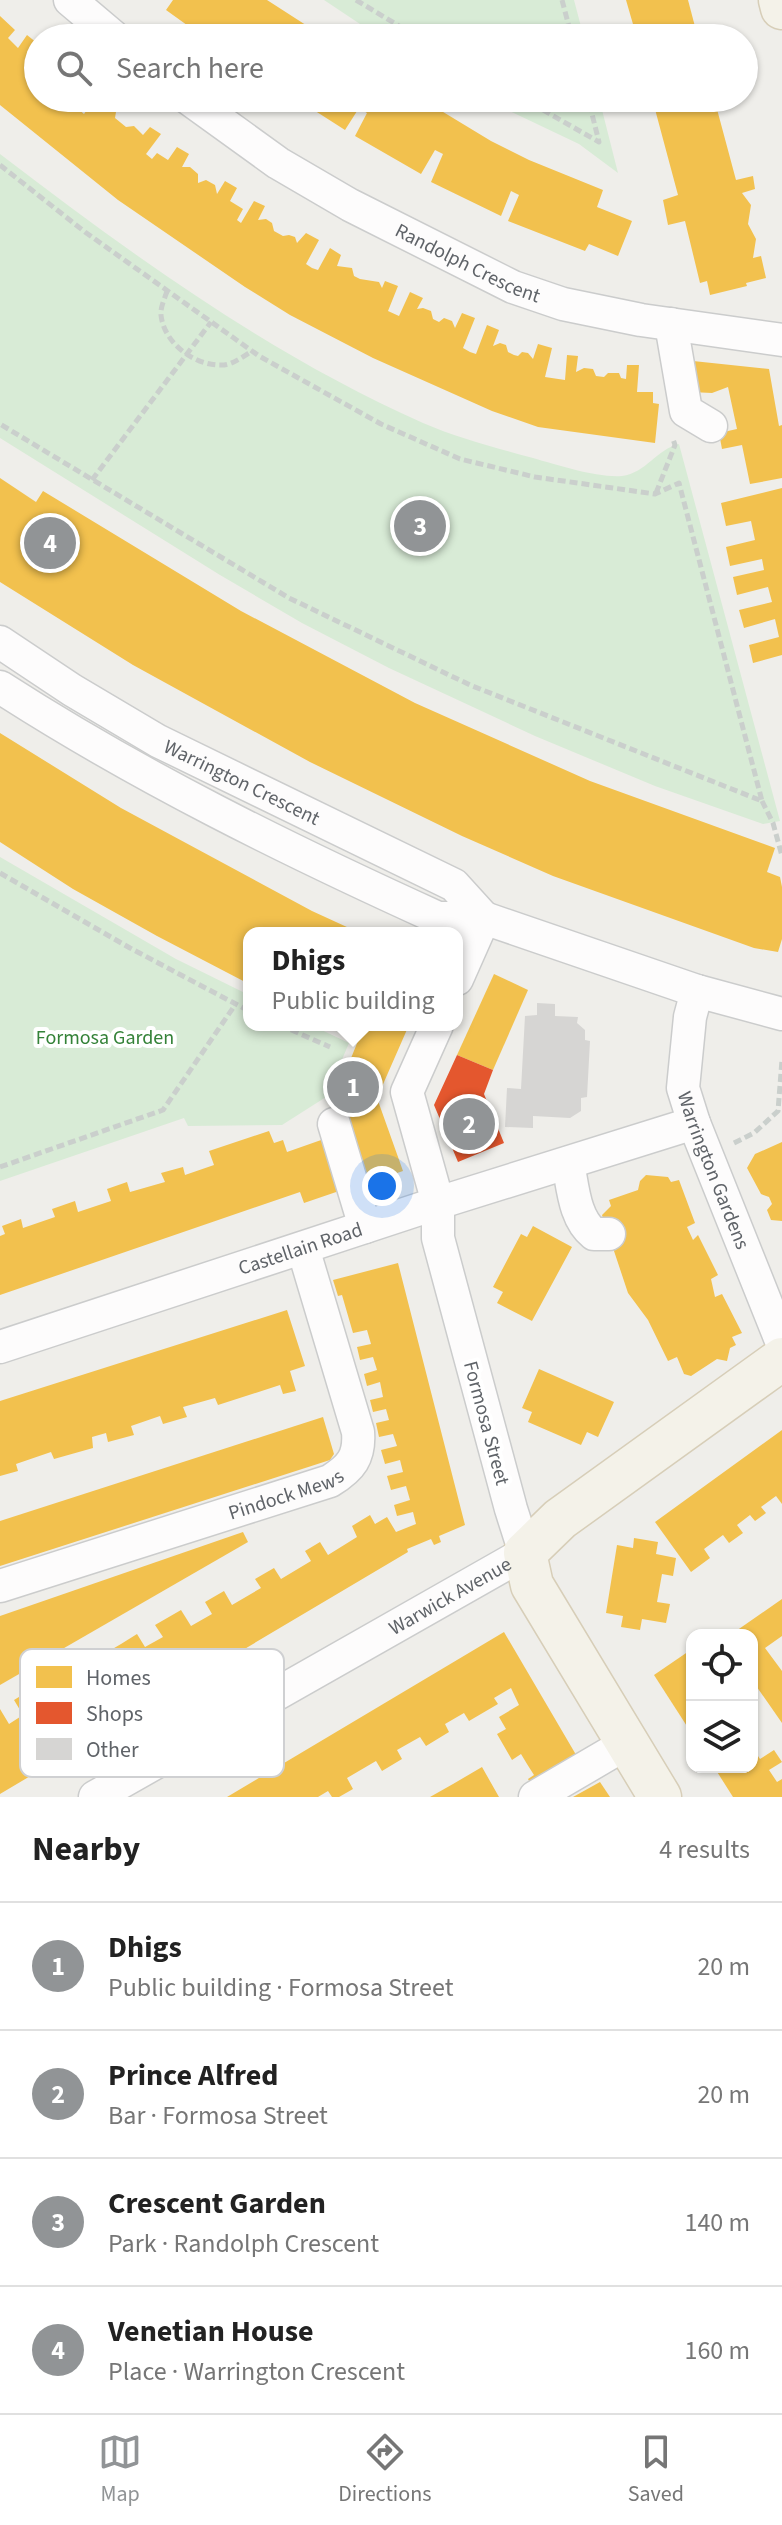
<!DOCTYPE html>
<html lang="en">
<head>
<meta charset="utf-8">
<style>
	:root { --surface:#fff; --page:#f2f2f2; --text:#222; --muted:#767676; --line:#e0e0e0; --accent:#919496 }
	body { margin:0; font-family:"Source Sans 3",sans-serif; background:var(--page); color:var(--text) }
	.controls { position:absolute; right:24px; bottom:24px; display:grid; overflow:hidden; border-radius:16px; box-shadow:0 2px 6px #0004 }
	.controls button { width:72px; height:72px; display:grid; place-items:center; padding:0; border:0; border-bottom:2px solid var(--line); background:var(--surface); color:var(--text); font:40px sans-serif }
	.you { position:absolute; left:382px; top:1186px; width:28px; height:28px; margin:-20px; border:6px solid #fff; border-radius:50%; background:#1a73e8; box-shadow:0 0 0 12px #1a73e833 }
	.badge { display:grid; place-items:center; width:52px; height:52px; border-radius:50%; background:var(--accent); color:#fff; font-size:26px; font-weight:700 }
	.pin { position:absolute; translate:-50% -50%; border:4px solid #fff; box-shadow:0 2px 8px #0006 }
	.popup { position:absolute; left:243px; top:927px; width:220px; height:104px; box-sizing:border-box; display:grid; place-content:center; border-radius:16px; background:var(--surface); filter:drop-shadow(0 2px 6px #0005); font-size:26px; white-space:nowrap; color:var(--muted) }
	.popup b { font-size:30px; color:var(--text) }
	.popup::after { content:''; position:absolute; left:50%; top:100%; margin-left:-16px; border:16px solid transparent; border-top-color:var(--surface) }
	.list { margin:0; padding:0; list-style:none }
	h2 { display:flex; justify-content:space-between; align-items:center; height:104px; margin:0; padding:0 32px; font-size:34px }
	h2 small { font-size:26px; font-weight:400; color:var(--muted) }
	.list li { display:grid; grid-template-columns:52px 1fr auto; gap:24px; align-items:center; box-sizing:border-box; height:128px; padding:0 32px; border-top:2px solid var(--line) }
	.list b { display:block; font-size:30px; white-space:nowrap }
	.list p { margin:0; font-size:26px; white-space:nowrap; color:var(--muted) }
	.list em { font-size:26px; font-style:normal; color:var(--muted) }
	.icon { flex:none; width:44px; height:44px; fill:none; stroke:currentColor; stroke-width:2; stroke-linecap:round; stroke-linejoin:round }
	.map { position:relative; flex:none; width:782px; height:1797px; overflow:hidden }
	.search { position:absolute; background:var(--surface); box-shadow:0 2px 6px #0004; left:24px; right:24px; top:24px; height:88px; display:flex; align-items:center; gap:20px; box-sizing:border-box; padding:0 28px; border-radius:44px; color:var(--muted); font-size:30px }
	.sheet { height:616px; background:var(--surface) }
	nav { display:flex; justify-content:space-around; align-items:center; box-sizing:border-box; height:112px; border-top:2px solid var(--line); background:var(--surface); font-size:22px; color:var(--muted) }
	nav a { display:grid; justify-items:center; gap:4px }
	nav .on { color:var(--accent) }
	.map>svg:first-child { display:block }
	.green { fill:#d8ebd6 }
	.homes { fill:#f2c14e }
	.shops { fill:#e4572e }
	.building { fill:#d6d5d3 }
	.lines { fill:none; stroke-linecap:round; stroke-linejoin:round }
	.minor-casing { stroke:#cbcccc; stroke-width:35 }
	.major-casing { stroke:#d7ceb8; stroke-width:45 }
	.path { stroke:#cacfcc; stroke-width:5; stroke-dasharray:8 4; stroke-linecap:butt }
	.minor { stroke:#fdfcfc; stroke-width:32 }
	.major { stroke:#f4f2e9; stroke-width:42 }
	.labels { text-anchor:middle; stroke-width:8; stroke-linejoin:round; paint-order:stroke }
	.street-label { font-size:20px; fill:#5f6368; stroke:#fff }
	.park-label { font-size:20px; fill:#348238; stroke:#fff }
	.key { fill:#fff; stroke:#cfd0d2; stroke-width:2 }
	.key-label { font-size:22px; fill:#5f6368 }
</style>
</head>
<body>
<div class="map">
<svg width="782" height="1797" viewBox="0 0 782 1797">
	<rect width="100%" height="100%" fill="#efeeea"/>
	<g class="green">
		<path d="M324,0H574L584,38H381Z"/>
		<path d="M482,98H599L618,173L579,144Z"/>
		<path d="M0,154C132,255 270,355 423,423C458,438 496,448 533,458C557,465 598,478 622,476C646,473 657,449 679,444L780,821L763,824L655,786L535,736L389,668L302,623L220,575L0,438Z"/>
		<path d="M0,857L176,959L249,995V1025H311L349,1043L326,1097L282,1125L188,1126L184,1118L0,1181Z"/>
	</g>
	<g class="homes">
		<path d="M173,0H267L326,38H254L257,32L247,26L239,38H205L166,10Z"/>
		<path d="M626,0H688L698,38H637Z"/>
		<path d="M0,16L15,30L8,38L18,48L27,35L37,43L32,50L38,51V98H82L76,107L84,114L95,98H108L101,107H110L116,112L115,118L126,127L134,126L143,135L150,127L161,134L146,154L152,159L157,153L168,160L177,147L189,154L182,167H190L198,174V183L206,180L215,185L217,194L225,181L237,188L230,201L243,209L237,220L241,223L254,201L265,206L258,220L266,219L272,223L274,231L283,236L289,235L295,237L297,243L306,233L319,240L306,264L312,268L318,270L330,248L341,255L337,266L352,268L354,276L360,279L379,282L382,288L385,281L398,286L388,311L399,316L410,292L423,298L417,309L423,308L431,311L433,319L439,322L444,318L452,321L455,328L462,313L475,318L463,348L470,352L476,354L487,325L499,330L493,346L500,343L506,345L508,352L514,355L518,356L522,352L528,353L533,359L538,344L552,348L545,377L565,380L567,355L578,356L576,372L584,368L593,369L596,376L604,377L608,373H619L621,378L626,379L627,365H639L637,392H653V403L659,404L655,443L538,427L492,411L373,358L290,315L245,287L118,200L0,105Z"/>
		<path d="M295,98H420L491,141L529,160L603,190L597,207L632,221L618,256L589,244L585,251L508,221L519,195L511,191L501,216L431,182L443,154L435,150L421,174L355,136L367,113L359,108L345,130Z"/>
		<path d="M652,98H714L736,180L753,176L755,189L742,193L751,205L748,224L756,239L753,258L761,256L766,278L746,283L747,286L710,295L707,281L700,283L685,221L668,225L663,200L678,195Z"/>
		<path d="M693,361L769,369L779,426L782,425V478L750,484L742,445L722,449L719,433L737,429L728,387L712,393L691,392Z"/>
		<path d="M0,478L36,502L43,491L241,611L415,703L590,781L775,848L767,872L780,877L782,887V939L778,952L754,948L553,876L462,836L310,762L133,665L0,582Z"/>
		<path d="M782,488V655L753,663L749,645L779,637L775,619L744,628L739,610L772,602L768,587L737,595L733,577L764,570L762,559L730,566L726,547L755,540L751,521L726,526L721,503Z"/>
		<path d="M0,733L121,808L312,911L360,933H249V984L157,936L73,889L0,842Z"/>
		<path d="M494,974L528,990L493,1070L457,1055Z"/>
		<path d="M336,1025H409L377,1098L403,1171L362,1185L336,1095L360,1036Z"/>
		<path d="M269,1131L274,1143L283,1140L287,1152L324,1139L342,1190L304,1203L300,1192L0,1295V1236L5,1234L2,1226L21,1219L23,1228L55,1217L52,1209L75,1201L78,1212L111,1201L107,1189L127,1182L130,1192L165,1182L161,1173L183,1167L185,1175L214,1165L209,1151Z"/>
		<path d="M782,1142V1221L771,1220L767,1210L772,1204L769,1197L761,1194L747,1168L755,1154Z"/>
		<path d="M646,1175L668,1177L671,1182L679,1180L695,1223L687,1227L693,1240L698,1235L718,1275L711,1279L715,1297L722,1294L742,1333L732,1337L736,1345L730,1348L727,1361L717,1359L691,1376L684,1374L677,1357L668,1361L648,1320L628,1293L602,1215L611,1206L609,1200L638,1190L640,1181Z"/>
		<path d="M533,1226L572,1247L532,1321L497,1303L503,1292L493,1287L521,1234L527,1237Z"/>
		<path d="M398,1263L465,1525L439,1536L441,1542L434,1545L431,1539L407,1549L408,1552L0,1794V1709L9,1724L23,1715L14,1700L45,1681L55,1699L69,1691L59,1674L90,1655L101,1674L117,1665L109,1651L121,1644L137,1634L145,1647L163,1637L155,1625L181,1610L191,1626L212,1614L205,1602L224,1591L232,1605L261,1588L255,1579L274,1568L281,1579L311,1561L305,1551L320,1542L328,1555L357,1537L352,1526L370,1515L375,1524L387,1517L396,1532L416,1524L413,1512L397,1516L394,1505L410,1500L406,1486L391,1490L387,1476L403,1472L400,1460L385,1464L381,1450L397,1446L393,1434L379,1437L376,1423L389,1420L386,1409L373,1412L370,1400L383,1397L380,1382L367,1386L364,1374L377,1370L373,1357L360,1360L357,1347L371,1344L367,1330L353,1333L342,1295L338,1296L333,1280Z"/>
		<path d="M287,1310L305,1366L290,1371L296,1391L283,1394L280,1385L218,1405L215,1398L183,1407L187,1417L163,1424L160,1416L131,1426L134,1435L108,1442L106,1433L92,1437L93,1448L54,1459L51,1452L16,1464L18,1471L0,1476V1401Z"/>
		<path d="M539,1369L614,1402L598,1437L587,1432L581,1445L528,1422L532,1412L522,1408Z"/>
		<path d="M323,1417L334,1454L330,1460L0,1566V1521Z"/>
		<path d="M782,1430V1504L776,1496L761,1507L766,1513L755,1521L750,1515L737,1525L743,1533L729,1543L723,1535L704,1549L710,1558L691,1572L655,1522Z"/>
		<path d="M243,1532L248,1542L0,1685V1616Z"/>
		<path d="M634,1538L658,1542L656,1554L676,1558L673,1576L662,1574L657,1602L670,1604L666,1623L642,1619L640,1630L621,1627L623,1616L606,1613L617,1545L633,1548Z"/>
		<path d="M782,1599V1636L765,1648L782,1671V1723L752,1680V1635H739L736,1631Z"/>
		<path d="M504,1632L582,1765L536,1793L528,1779L534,1775L527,1764L521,1754L512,1760L497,1734L506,1729L499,1717L519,1705L511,1688L494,1698L498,1704L469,1721L464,1713L445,1724L449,1732L426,1746L420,1737L397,1750L402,1759L382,1771L376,1761L347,1778L353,1789L339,1797H332L328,1791L318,1797H227Z"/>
		<path d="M692,1649V1734L654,1675Z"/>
		<path d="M752,1747L760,1759L774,1750L782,1762L769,1770L777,1782L782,1779V1797H733L714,1767H752Z"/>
		<path d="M482,1767L499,1797H430L453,1784Z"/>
		<path d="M600,1782L610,1797H573Z"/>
	</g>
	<path class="shops" d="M457,1055L493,1070L484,1094L504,1143L458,1162L434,1105Z"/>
	<path class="building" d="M537,1003L555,1004V1016L578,1017L577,1023L585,1030V1040L590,1041L587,1097L581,1098V1111L570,1118L533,1116V1128L505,1127L507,1088L521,1089L525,1016L537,1015Z"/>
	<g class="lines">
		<g class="minor-casing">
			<g id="minor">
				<path d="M70,0L115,38"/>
				<path id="s1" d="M188,98L278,163L350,205L513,287L563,304L641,320L782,340"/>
				<path d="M671,324L686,411L711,426"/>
				<path id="s2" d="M0,642L72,690L158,741L454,885L484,918"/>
				<path d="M0,687C138,776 288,850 438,918H484L697,991L782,1014"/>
				<path d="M457,979L484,918"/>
				<path id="s3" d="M697,991L690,1017L683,1088L694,1123L782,1343"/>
				<path d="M334,1124L365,1227"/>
				<path d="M568,1163C573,1187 574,1218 594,1234H609"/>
				<path id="s4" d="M0,1347L438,1203L694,1123"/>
				<path id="s5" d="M0,1586L330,1481C351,1468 360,1457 358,1432L303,1248"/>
				<path id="s6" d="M95,1797L525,1553L511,1509L438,1238V1203L407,1092L437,1025"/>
				<path d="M535,1797L629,1742"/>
			</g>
		</g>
		<g class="major-casing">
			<g id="major">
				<path d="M780,0L782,8"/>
				<path d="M660,1797L532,1585L525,1553L560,1519L782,1359"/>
			</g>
		</g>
		<g class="path">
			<path d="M356,0L419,38"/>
			<path d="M562,0L572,38"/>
			<path d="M522,98L599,142L588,98"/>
			<path d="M0,165L85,232L259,356L381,424L460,459L535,477L655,494L679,483L762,801L470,685L289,598L0,424"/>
			<path d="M167,291C165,298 160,308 161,315C164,344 196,367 224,365C233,364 244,356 252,351"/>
			<path d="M92,480L211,322"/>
			<path d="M656,493L675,445L673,439"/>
			<path d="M762,801L773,823L782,856"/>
			<path d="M0,873L130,948L249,1011"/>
			<path d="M280,1025L330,1047"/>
			<path d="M734,1143L754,1133L778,1111L782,1060"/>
			<path d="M0,1167L163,1110L235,1005"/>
		</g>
		<use href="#minor" class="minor"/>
		<use href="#major" class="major"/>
	</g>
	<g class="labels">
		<g class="street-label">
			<text dy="7" stroke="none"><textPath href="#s1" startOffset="326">Randolph Crescent</textPath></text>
			<text dy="7" stroke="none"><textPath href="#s2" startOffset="280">Warrington Crescent</textPath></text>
			<text dy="7" stroke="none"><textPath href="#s3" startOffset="186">Warrington Gardens</textPath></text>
			<text dy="7" stroke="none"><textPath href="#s4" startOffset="316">Castellain Road</textPath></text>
			<text transform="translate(487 1423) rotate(75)" y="7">Formosa Street</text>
			<text dy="7" stroke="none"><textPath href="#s5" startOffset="300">Pindock Mews</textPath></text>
			<text dy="7" stroke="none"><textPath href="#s6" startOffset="408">Warwick Avenue</textPath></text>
		</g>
		<g class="park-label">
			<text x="105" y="1044">Formosa Garden</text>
		</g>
	</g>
	<rect x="20" y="1649" width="264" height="128" rx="12" class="key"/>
	<rect x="36" y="1666" width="36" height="22" fill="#f2c14e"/>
	<rect x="36" y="1702" width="36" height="22" fill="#e4572e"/>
	<rect x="36" y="1738" width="36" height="22" fill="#d6d5d3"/>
	<g class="key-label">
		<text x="86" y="1685">Homes</text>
		<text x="86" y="1721">Shops</text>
		<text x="86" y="1757">Other</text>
	</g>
</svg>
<div class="controls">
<button><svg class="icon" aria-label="locate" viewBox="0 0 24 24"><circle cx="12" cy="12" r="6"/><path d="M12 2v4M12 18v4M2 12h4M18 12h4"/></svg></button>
<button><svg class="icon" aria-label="layers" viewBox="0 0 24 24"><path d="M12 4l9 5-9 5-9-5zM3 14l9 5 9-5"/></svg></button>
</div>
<div class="you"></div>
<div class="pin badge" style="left:353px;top:1087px">1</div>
<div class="popup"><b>Dhigs</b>Public building</div>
<div class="pin badge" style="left:469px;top:1124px">2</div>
<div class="pin badge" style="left:420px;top:526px">3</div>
<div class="pin badge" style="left:50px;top:543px">4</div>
<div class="search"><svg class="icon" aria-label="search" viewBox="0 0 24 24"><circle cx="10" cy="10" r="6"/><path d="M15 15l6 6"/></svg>Search here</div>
</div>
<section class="sheet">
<h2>Nearby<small>4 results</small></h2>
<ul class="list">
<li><span class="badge">1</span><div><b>Dhigs</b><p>Public building · Formosa Street</p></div><em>20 m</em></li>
<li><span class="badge">2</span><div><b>Prince Alfred</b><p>Bar · Formosa Street</p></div><em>20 m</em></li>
<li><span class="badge">3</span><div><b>Crescent Garden</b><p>Park · Randolph Crescent</p></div><em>140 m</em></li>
<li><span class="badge">4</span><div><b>Venetian House</b><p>Place · Warrington Crescent</p></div><em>160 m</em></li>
</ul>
</section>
<nav>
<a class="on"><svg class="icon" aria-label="map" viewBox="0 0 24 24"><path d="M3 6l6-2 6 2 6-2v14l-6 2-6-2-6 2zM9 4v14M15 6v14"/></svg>Map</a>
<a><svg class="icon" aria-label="directions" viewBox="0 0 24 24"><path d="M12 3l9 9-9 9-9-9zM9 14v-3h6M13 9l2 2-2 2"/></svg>Directions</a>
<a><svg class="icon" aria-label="saved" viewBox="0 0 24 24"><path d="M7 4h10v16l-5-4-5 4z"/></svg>Saved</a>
</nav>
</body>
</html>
